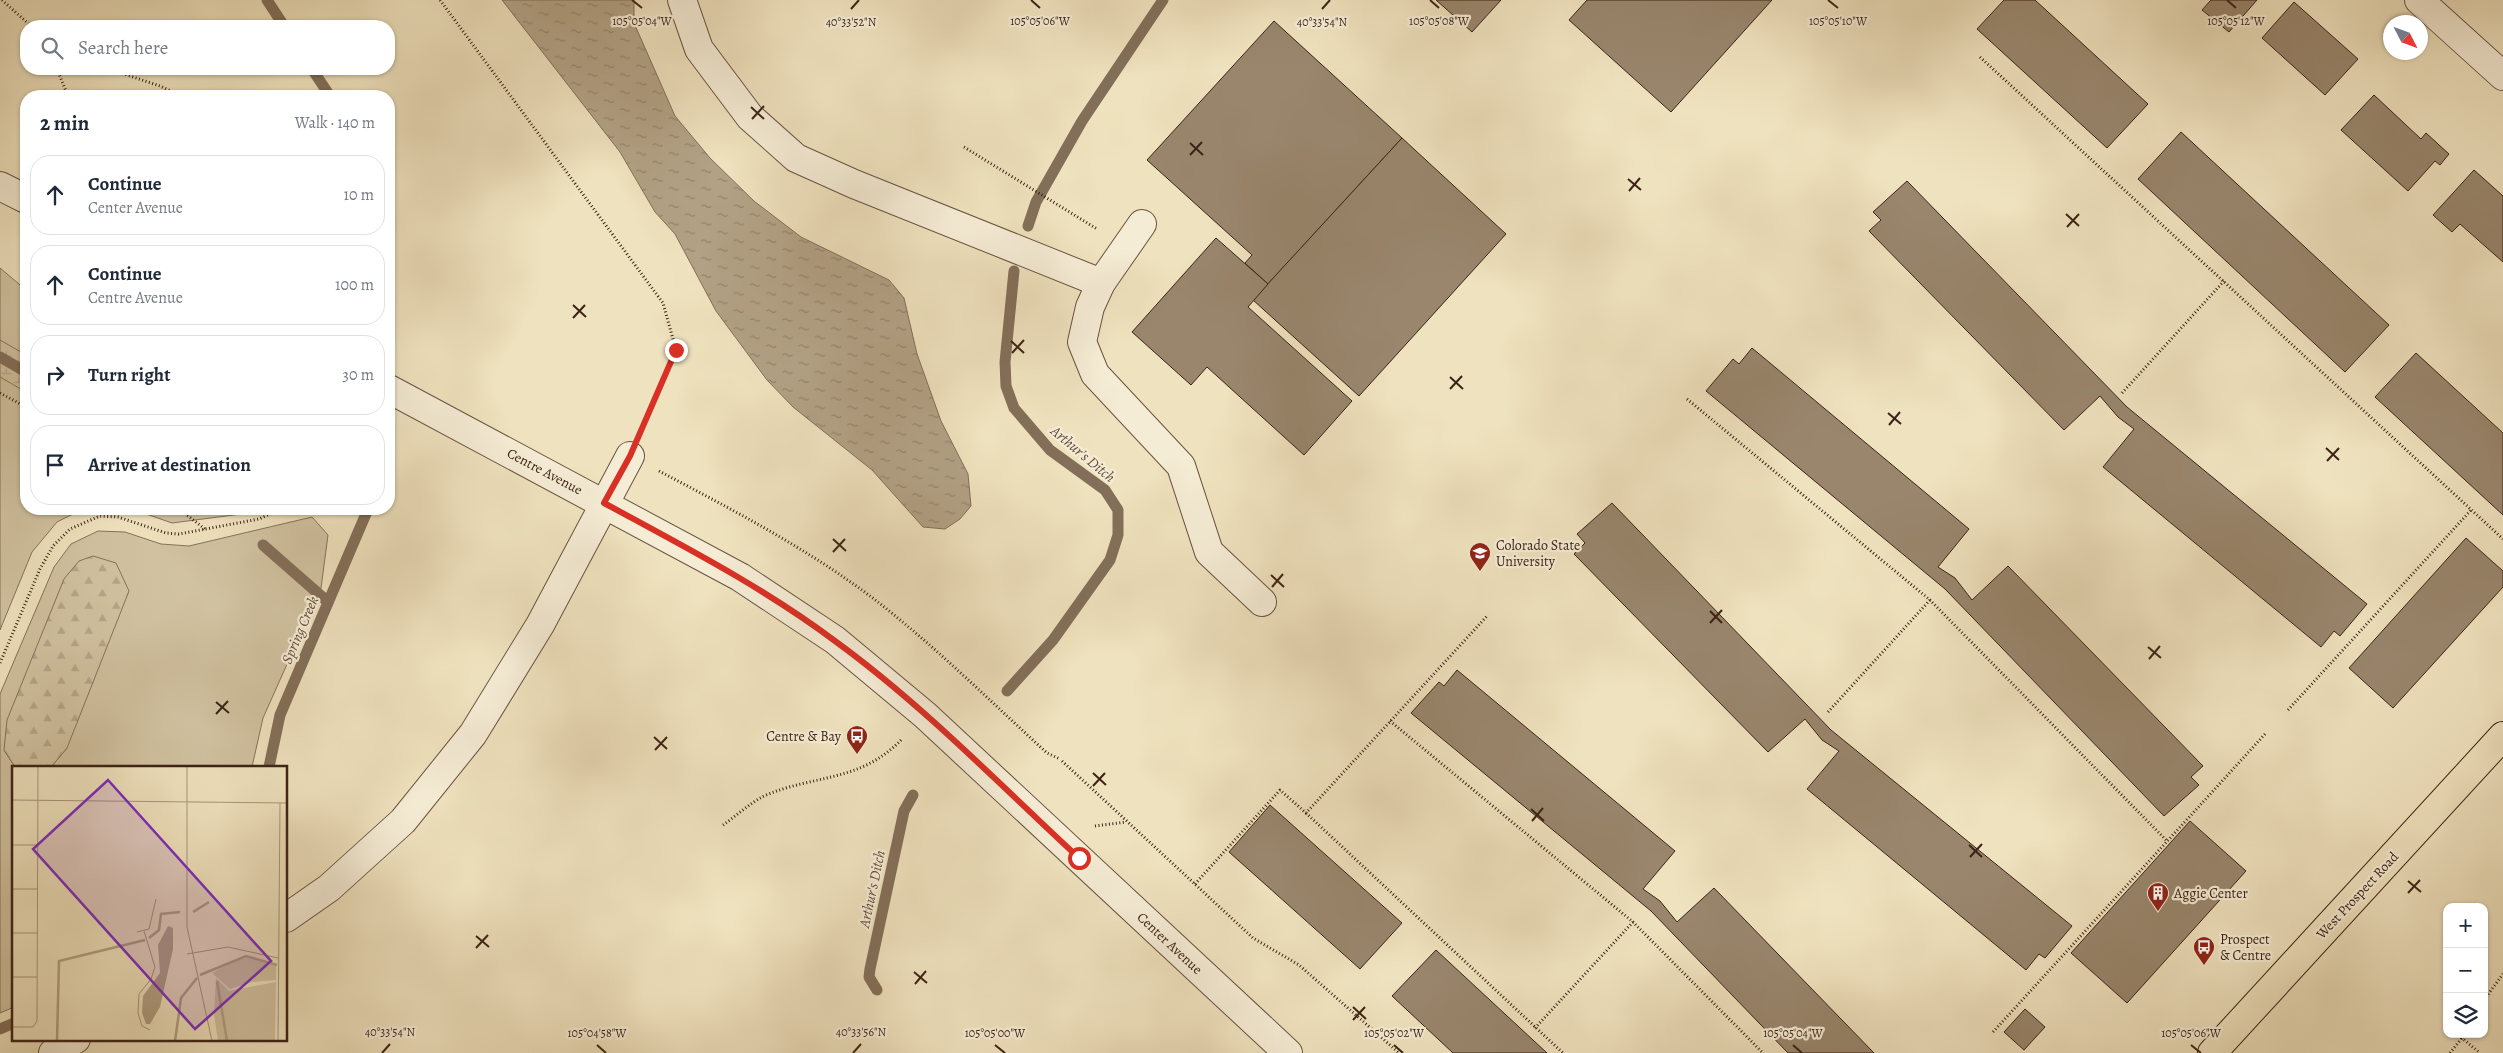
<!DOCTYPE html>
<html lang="en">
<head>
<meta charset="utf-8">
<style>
	:root { --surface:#fff; --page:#f6f6f7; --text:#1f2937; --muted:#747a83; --line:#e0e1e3 }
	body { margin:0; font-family:Alegreya,serif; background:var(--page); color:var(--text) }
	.controls { position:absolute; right:15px; bottom:15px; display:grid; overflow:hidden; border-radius:10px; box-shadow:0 1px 4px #0004 }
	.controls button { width:45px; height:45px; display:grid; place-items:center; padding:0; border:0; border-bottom:1px solid var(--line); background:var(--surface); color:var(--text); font:25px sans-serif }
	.compass { position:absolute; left:2383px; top:15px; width:45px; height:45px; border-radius:50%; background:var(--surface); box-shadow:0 1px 4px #0004; rotate:132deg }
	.stop { position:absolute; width:15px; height:15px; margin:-11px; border:4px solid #d93025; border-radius:50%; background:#fff }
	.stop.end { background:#d93025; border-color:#fff; box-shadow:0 1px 5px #0008 }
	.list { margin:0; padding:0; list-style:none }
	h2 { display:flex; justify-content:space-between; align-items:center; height:65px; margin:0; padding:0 20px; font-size:21px }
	h2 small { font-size:16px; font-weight:400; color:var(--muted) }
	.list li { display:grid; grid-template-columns:32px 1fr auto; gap:15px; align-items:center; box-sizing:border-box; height:80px; margin:0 10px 10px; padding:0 10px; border:1px solid var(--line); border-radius:20px }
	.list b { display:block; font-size:19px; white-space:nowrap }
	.list p { margin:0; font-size:16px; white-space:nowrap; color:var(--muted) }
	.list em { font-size:16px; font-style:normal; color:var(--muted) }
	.icon { flex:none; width:28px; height:28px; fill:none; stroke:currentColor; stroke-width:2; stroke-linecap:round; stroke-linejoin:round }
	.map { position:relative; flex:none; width:2503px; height:1053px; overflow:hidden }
	.search { position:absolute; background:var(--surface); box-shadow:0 1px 4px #0004; left:20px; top:20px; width:375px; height:55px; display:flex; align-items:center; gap:12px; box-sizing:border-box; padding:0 18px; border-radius:20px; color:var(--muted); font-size:19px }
	.panel { position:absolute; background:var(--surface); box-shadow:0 1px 4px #0004; left:20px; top:90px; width:375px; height:425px; border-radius:20px }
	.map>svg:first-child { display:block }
	.green { fill:#d1c2a1; stroke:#86725c }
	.forest { fill:url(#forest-firs); stroke:#86725c }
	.wetland { fill:url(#wetland-marsh); stroke:#86725c }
	.water { fill:url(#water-ripples); stroke:#836f59 }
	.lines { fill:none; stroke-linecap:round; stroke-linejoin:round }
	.stream { stroke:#836f59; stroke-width:11 }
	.building { fill:#99866d; stroke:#3c2316 }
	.minor-casing { stroke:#695340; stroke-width:30 }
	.major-casing { stroke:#3c2316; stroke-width:30 }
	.path { stroke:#3c2316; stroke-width:3; stroke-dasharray:1 2.5; stroke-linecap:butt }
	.minor { stroke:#f5ecd5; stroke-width:28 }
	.major { stroke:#efe2be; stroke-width:28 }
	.route { stroke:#d93025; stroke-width:6 }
	.ticks { fill:none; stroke:#3c2316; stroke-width:2 }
	.labels { text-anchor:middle; stroke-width:4.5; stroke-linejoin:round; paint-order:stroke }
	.street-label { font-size:14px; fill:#3c2316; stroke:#f5ecd5 }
	.poi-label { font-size:14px; fill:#3c2316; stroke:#f5ecd5; text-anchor:start }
	.water-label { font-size:15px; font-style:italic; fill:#654f3d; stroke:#f5ecd5 }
	.inset-river { fill:none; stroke:#b2a185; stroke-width:2.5 }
	.inset-road { fill:none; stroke:#a7967b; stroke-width:1 }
	.view { fill:#7b2cbf; fill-opacity:0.15; stroke:#7b2cbf; stroke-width:2.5 }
	.inset-edge { fill:none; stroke:#3c2316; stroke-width:2.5 }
	.ticks-label { font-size:12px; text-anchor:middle; fill:#3c2316; stroke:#f5ecd5; stroke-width:4.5; stroke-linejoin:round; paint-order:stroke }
</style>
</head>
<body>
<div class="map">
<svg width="2503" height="1053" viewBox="0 0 2503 1053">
	<defs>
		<pattern id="forest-firs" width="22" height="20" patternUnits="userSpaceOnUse" patternTransform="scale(1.25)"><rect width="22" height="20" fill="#d1c2a1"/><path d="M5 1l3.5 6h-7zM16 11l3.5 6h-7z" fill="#b4a68a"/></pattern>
		<pattern id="wetland-marsh" width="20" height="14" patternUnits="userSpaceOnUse" patternTransform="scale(1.25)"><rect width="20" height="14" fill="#d1c2a1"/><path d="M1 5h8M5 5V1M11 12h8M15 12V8" fill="none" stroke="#b4a68a"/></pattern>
		<pattern id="water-ripples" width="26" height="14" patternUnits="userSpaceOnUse" patternTransform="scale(1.25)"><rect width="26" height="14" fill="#b2a185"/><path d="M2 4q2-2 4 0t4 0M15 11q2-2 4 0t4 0" fill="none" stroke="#92836c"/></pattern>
	</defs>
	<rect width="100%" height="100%" fill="#efe2be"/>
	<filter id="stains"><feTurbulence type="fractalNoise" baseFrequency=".004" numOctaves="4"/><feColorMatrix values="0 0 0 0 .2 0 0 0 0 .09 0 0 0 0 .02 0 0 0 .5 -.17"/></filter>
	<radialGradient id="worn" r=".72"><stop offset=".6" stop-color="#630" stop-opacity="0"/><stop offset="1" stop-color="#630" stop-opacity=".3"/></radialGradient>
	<g class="green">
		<path d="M0,268L26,290V509H83L57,522L32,552L0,630Z"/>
		<path d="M132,509H252L249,513L172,523Z"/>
		<path d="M312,517L328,535L321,588L263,718L252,767H51L67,748L4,750L15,767L14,1007L0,1013V694L54,567L71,544L98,531L125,532L161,544L189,546Z"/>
	</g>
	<path class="forest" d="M93,556L116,563L129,591L67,748L51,767H15L4,750L7,720L64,579L79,561Z"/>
	<path class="wetland" d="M0,340L26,355V392L0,377Z"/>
	<path class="water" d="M502,0H634V23L675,116L710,158L754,201L801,237L889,280L904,298L917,354L941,421L968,474L971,506L960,519L945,529L923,527L872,470L793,407L767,380L716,311L675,234L655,212L620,152Z"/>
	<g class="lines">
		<g class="stream">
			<path d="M267,0L284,26"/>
			<path d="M312,69L330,96"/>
			<path d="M1028,226L1036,202L1082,121L1163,0"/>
			<path d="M0,357L26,372"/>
			<path d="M263,545L328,602"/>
			<path d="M1007,691L1053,640L1110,560L1118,535V510L1105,490L1050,450L1014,408L1006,386L1005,362L1014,271"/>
			<path d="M269,767L280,715L368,509"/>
			<path d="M877,990L869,977L870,969L904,811L913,795"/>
			<path d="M0,1029L14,1023"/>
		</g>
	</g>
	<g class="building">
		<path d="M1436,0H1501L1472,32Z"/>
		<path d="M1587,0H1772L1671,112L1569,20Z"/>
		<path d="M2004,0H2035L2148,104L2107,148L1977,29Z"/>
		<path d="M2211,0H2257L2229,32L2202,10Z"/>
		<path d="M2294,2L2358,59L2325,95L2262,38Z"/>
		<path d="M1274,21L1402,138L1268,284L1245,263L1252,255L1147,160Z"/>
		<path d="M2374,95L2421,139L2426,133L2449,154L2440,165L2435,161L2408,191L2341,130Z"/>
		<path d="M2181,132L2389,325L2345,372L2138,179Z"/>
		<path d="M1402,138L1506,234L1359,396L1253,300Z"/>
		<path d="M2474,170L2503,196V262L2460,224L2452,232L2433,215Z"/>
		<path d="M1907,181L2127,407L2367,604L2340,636L2334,631L2321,647L2103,467L2134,429L2118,417L2100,396L2064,430L1869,231L1881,220L1873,212Z"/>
		<path d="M1216,238L1268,284L1248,307L1352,401L1304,455L1207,367L1191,385L1132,332Z"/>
		<path d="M1752,348L1969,529L1938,567L1955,578L1972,600L2008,566L2203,766L2191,777L2199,785L2164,816L1945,589L1706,391L1733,359L1739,364Z"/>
		<path d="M2416,353L2503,433V515L2375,397Z"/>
		<path d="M1612,503L1831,730L2072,926L2045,958L2039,954L2026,970L1807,789L1839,751L1822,740L1805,719L1768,752L1574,554L1585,543L1577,534Z"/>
		<path d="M2466,538L2503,571V587L2393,708L2349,668Z"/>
		<path d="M1457,670L1675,851L1643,889L1660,901L1677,922L1714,888L1874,1053H1788L1651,911L1411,713L1439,682L1444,686Z"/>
		<path d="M1270,805L1402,923L1360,969L1229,852Z"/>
		<path d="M2190,821L2246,871L2127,1003L2071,953Z"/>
		<path d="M1436,950L1547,1053H1453L1392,996Z"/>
		<path d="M2025,1009L2045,1027L2024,1050L2004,1032Z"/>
	</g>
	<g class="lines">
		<g class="minor-casing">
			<g id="minor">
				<path d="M682,0L699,49L750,117L796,158L854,184L1101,283"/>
				<path d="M2419,0L2503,76"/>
				<path d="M0,186L26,199"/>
				<path d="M1142,224L1101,283L1090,307L1082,342L1095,374L1181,466L1209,552L1262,602"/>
				<path d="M389,389L740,577L835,640L925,715L1288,1053"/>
				<path d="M286,918L329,888L403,821L473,734L540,625L630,456"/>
				<path d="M53,1053L76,1039"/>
			</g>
		</g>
		<g class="major-casing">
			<path id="major" d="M2212,1053L2503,736"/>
		</g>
		<g class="path">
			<path d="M2,0L31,26"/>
			<path d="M440,0L663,303L676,350L643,425"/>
			<path d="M1980,57L2503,539"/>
			<path d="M57,69L68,96"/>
			<path d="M109,69L160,86L181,96"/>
			<path d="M964,147L1097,229"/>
			<path d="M26,263V276"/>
			<path d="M0,393L26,407"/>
			<path d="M2122,393L2224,281"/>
			<path d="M1687,399L1930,600L2167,841"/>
			<path d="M659,471C733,510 808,549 874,599C935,646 990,701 1047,753L1060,759"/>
			<path d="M179,509L205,529"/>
			<path d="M0,663L40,569L53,546L70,529L100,516L118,517L166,533L179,534L259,519L281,509"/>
			<path d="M2288,710L2472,509"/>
			<path d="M1828,712L1930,600"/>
			<path d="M1390,721L1633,922L1763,1053"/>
			<path d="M1062,761L1253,938L1299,965L1399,1053"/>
			<path d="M1306,813L1563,1053"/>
			<path d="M723,825C736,816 750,803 764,796C814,774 860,783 902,739"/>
			<path d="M1095,826L1126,822"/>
			<path d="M1195,884L1280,790L1306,813L1488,615"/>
			<path d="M2484,1000L2503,974"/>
			<path d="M1535,1028L1633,922"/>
			<path d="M1993,1032L2266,733"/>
			<path d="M2464,1034L2462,1038L2480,1053"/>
			<path d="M2450,1053L2462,1038"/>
		</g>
		<use href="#minor" class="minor"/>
		<use href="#major" class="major"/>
	</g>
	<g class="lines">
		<path class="route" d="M676,350L630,456L604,503C683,546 763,587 835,641C923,705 999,784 1079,858"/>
	</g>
	<path class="ticks" d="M632,0L642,8M1031,0L1040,8M1430,0L1439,8M1828,0L1838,8M2227,0L2236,8M851,9L859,0M1322,9L1330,0M751,107L764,119M752,119L764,106M1190,143L1203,155M1190,155L1202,142M1628,179L1641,190M1629,191L1640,178M2066,214L2079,226M2067,227L2079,214M573,305L586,317M573,318L585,305M1011,341L1024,353M1012,353L1024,340M1450,377L1463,389M1450,389L1462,376M1888,413L1901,424M1889,425L1900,412M2326,448L2339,460M2327,461L2339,448M833,539L846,551M833,552L845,539M1271,575L1284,587M1272,587L1283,574M1710,611L1722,623M1710,623L1722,610M2148,647L2161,658M2149,659L2160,646M216,702L229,713M216,714L228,701M654,737L667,749M655,750L667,737M1093,773L1106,785M1093,786L1105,773M1531,809L1544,821M1532,821L1543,808M1969,845L1982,857M1970,857L1982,844M2408,881L2421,892M2408,893L2420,880M476,936L489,947M476,948L488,935M914,972L927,983M915,984L926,971M1353,1007L1366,1019M1353,1020L1365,1007M597,1045L606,1053M995,1045L1005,1053M1394,1045L1403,1053M1793,1045L1802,1053M2191,1045L2201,1053M382,1053L390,1044M853,1053L861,1044"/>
	<defs>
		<g id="university-pin" transform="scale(1.125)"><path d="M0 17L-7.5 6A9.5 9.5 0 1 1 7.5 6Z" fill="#8f2418" stroke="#f5ecd5"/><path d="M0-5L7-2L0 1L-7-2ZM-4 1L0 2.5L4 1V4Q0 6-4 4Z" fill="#fff"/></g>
		<g id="bus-pin" transform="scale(1.125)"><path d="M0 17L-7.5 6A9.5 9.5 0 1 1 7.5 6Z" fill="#8f2418" stroke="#f5ecd5"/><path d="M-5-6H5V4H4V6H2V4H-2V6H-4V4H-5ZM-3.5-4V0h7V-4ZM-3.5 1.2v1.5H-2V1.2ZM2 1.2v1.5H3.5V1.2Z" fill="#fff"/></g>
		<g id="building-pin" transform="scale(1.125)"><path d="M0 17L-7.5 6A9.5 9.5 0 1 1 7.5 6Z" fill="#8f2418" stroke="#f5ecd5"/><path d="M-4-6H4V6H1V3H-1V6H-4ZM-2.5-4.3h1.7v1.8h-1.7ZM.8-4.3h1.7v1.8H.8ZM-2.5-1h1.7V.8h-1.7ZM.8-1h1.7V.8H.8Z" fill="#fff"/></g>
	</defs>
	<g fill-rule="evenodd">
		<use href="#university-pin" x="1480" y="553"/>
		<use href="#bus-pin" x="857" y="736"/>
		<use href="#building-pin" x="2158" y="893"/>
		<use href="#bus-pin" x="2204" y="947"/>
	</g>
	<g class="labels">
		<g class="street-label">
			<text transform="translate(545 471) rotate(28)" y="5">Centre Avenue</text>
			<text transform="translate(2357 895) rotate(-47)" y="5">West Prospect Road</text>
			<text transform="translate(1170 943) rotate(43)" y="5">Center Avenue</text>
		</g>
		<g class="poi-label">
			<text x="1496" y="550">Colorado State<tspan x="1496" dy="16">University</tspan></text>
			<text x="841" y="741" text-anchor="end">Centre &amp; Bay</text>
			<text x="2174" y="898">Aggie Center</text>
			<text x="2220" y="944">Prospect<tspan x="2220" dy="16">&amp; Centre</tspan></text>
		</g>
		<g class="water-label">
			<text transform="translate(1083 454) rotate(40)" y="5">Arthur's Ditch</text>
			<text transform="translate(300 630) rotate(-67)" y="5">Spring Creek</text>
			<text transform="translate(872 889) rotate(-78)" y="5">Arthur's Ditch</text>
		</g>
	</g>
	<g transform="translate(12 766)">
		<rect width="275" height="275" fill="#efe2be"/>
		<path d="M239,191L264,200V214L240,216L218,223L200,207L224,194ZM204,212L217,225L264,216L263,275H206L202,248Z" fill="#d1c2a1"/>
		<path d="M233,210H236L237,214L217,220V215Z" fill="#d1c2a1"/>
		<path d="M204,216L207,218L217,275H212Z" fill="#d1c2a1"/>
		<path d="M156,160L161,162V183L148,241L138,258H134L130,247L131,230L148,207L146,179Z" fill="#b2a185"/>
		<path class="inset-river" d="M181,146L197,136M137,172L147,164L149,148L168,146M188,209L234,190L265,199M205,215L215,275M45,275L47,195L133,174M163,275L169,232L185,212"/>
		<path class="inset-road" d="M175,0V161L200,275M0,34L275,37M0,79H26M0,123H26M132,165L143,201L139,213L127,228L126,247L130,260L138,264M125,166L137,163L144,133M0,167H25M175,188L216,181L266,192M0,211H25M0,261H21L25,255L26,0M266,275L268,37"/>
		<path class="view" d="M96,14L259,195L183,263L21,83Z"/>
		<rect width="275" height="275" class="inset-edge"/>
	</g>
	<g class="ticks-label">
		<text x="1439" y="25">105°05'08"W</text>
		<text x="1838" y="25">105°05'10"W</text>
		<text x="2236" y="25">105°05'12"W</text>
		<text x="642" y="25">105°05'04"W</text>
		<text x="1040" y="25">105°05'06"W</text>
		<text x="1322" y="26">40°33'54"N</text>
		<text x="851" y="26">40°33'52"N</text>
		<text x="390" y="1036">40°33'54"N</text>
		<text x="861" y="1036">40°33'56"N</text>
		<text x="597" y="1037">105°04'58"W</text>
		<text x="995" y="1037">105°05'00"W</text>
		<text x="1394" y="1037">105°05'02"W</text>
		<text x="1793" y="1037">105°05'04"W</text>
		<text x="2191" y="1037">105°05'06"W</text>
	</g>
	<rect width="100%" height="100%" filter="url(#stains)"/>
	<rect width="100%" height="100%" fill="url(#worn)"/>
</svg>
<div class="controls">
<button>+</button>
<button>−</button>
<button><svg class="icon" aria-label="layers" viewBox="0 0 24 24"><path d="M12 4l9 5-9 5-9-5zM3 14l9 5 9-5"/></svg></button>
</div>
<svg class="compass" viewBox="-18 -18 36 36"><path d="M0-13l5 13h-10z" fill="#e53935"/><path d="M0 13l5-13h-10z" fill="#747a83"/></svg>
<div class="stop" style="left:1079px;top:858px"></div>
<div class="stop end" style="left:676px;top:350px"></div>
<div class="search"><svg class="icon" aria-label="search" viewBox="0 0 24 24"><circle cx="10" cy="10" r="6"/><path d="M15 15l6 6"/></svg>Search here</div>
<section class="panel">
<h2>2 min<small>Walk · 140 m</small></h2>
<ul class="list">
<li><svg class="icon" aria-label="ahead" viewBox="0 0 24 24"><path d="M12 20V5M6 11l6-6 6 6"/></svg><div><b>Continue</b><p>Center Avenue</p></div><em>10 m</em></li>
<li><svg class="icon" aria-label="ahead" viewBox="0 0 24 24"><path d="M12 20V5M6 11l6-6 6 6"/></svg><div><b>Continue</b><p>Centre Avenue</p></div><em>100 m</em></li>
<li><svg class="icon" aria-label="right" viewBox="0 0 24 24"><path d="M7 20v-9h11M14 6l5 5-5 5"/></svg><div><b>Turn right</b></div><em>30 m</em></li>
<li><svg class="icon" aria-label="arrive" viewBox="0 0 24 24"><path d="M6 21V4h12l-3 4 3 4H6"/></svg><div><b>Arrive at destination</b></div></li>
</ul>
</section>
</div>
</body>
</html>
